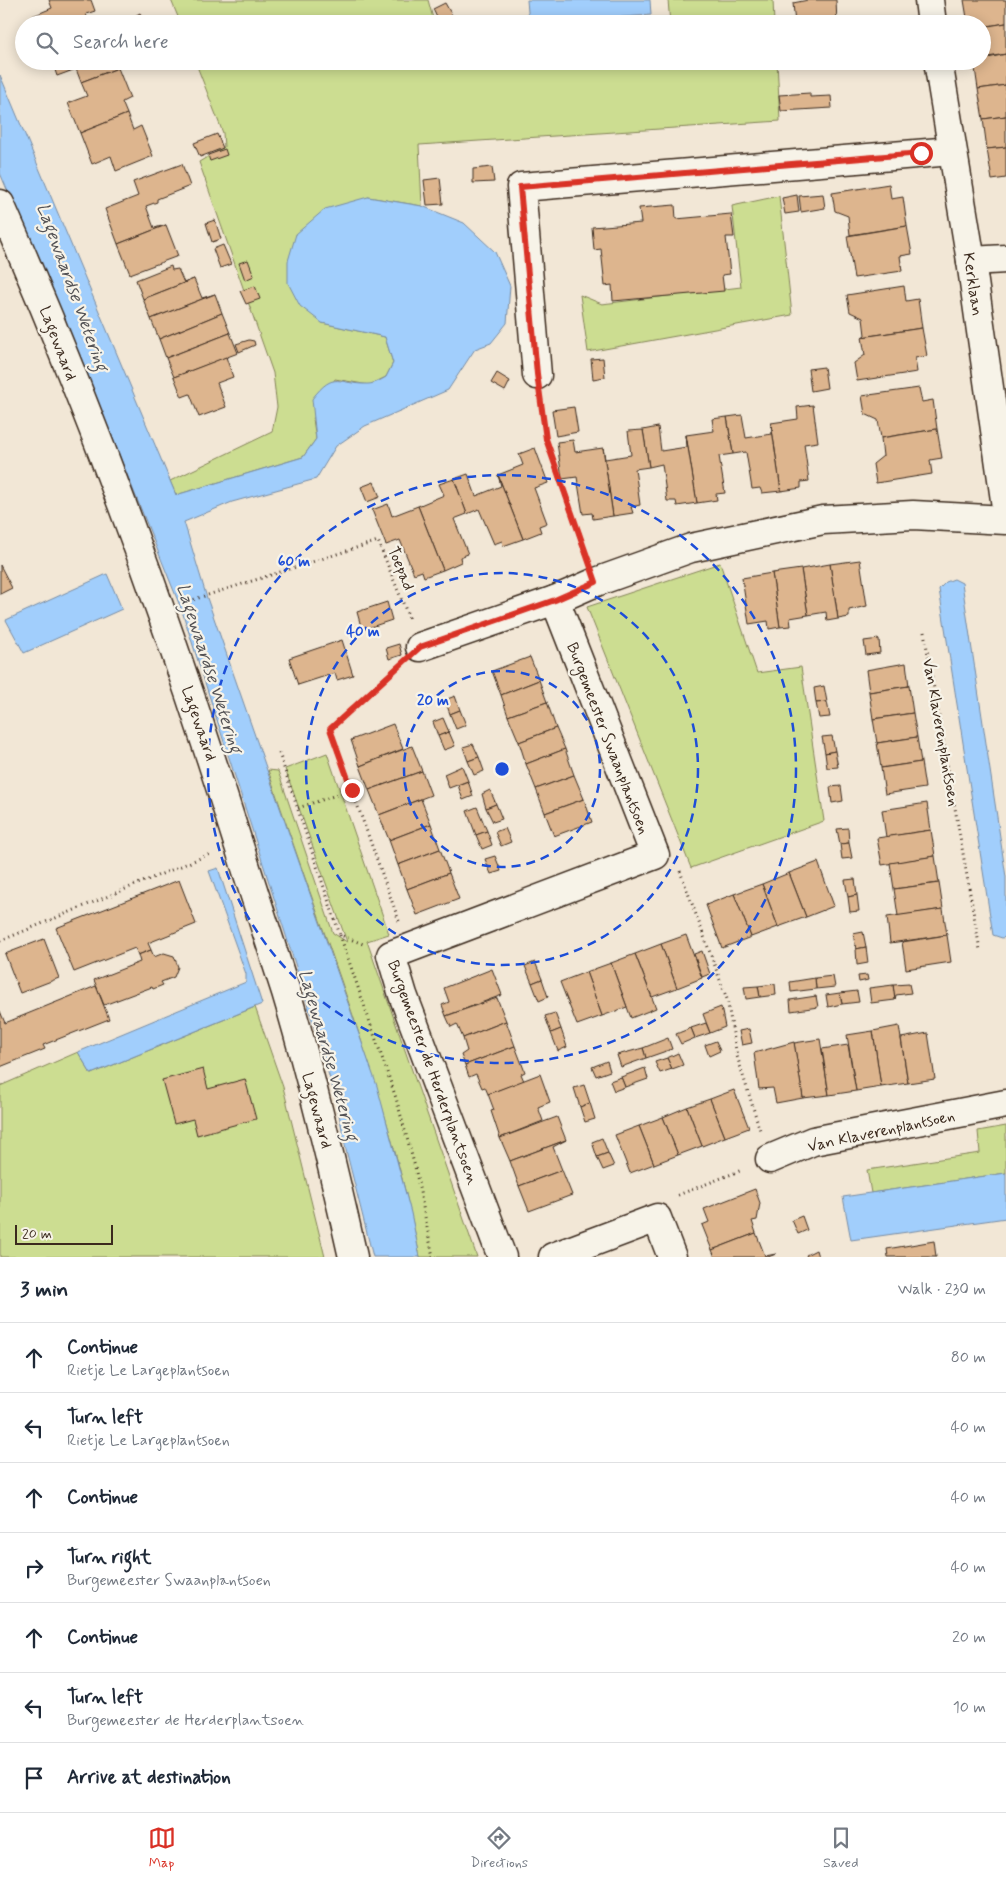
<!DOCTYPE html>
<html lang="en">
<head>
<meta charset="utf-8">
<style>
	:root { --surface:#fff; --page:#f6f6f7; --text:#1f2937; --muted:#747a83; --line:#e0e1e3; --accent:#d93025 }
	body { margin:0; font-family:Mynerve,sans-serif; background:var(--page); color:var(--text) }
	.scale { position:absolute; left:15px; bottom:12px; width:98px; box-sizing:border-box; padding-left:5px; border:2px solid #3b2a1e; border-top:0; font-size:14px; line-height:18px; white-space:nowrap; color:#3b2a1e; -webkit-text-stroke:4px #f7f3e8; paint-order:stroke }
	.stop { position:absolute; width:15px; height:15px; margin:-11px; border:4px solid #d93025; border-radius:50%; background:#fff }
	.stop.end { background:#d93025; border-color:#fff; box-shadow:0 1px 5px #0008 }
	.list { margin:0; padding:0; list-style:none }
	h2 { display:flex; justify-content:space-between; align-items:center; height:65px; margin:0; padding:0 20px; font-size:21px }
	h2 small { font-size:16px; font-weight:400; color:var(--muted) }
	.list li { display:grid; grid-template-columns:32px 1fr auto; gap:15px; align-items:center; box-sizing:border-box; height:70px; padding:0 20px; border-top:1px solid var(--line) }
	.list b { display:block; font-size:19px; white-space:nowrap }
	.list p { margin:0; font-size:16px; white-space:nowrap; color:var(--muted) }
	.list em { font-size:16px; font-style:normal; color:var(--muted) }
	.icon { flex:none; width:28px; height:28px; fill:none; stroke:currentColor; stroke-width:2; stroke-linecap:round; stroke-linejoin:round }
	.map { position:relative; flex:none; width:1006px; height:1257px; overflow:hidden }
	.search { position:absolute; background:var(--surface); box-shadow:0 2px 12px #0003; left:15px; right:15px; top:15px; height:55px; display:flex; align-items:center; gap:12px; box-sizing:border-box; padding:0 18px; border-radius:28px; color:var(--muted); font-size:19px }
	.sheet { height:555px; background:var(--surface) }
	nav { display:flex; justify-content:space-around; align-items:center; box-sizing:border-box; height:70px; border-top:1px solid var(--line); background:var(--surface); font-size:14px; color:var(--muted) }
	nav a { display:grid; justify-items:center; gap:2px }
	nav .on { color:var(--accent) }
	.map>svg:first-child { display:block }
	.green { fill:#ccdd91; stroke:#848458 }
	.water { fill:#a1cefc; stroke:#788ca3 }
	.building { fill:#ddb58e; stroke:#3b2a1e }
	.lines { fill:none; stroke-linecap:round; stroke-linejoin:round }
	.street-casing { stroke:#3b2a1e; stroke-width:31 }
	.path { stroke:#3b2a1e; stroke-width:3; stroke-dasharray:1 4; stroke-linecap:butt }
	.street { stroke:#f7f3e8; stroke-width:28 }
	.route { stroke:#d93025; stroke-width:6 }
	.ring { fill:none; stroke:#1d4ed8; stroke-width:2.5; stroke-dasharray:9 6 }
	.labels { text-anchor:middle; stroke-width:4.5; stroke-linejoin:round; paint-order:stroke }
	.street-label { font-size:16px; fill:#3b2a1e; stroke:#f7f3e8 }
	.water-label { font-size:18px; font-style:italic; fill:#545356; stroke:#f7f3e8 }
	.centre { fill:#1d4ed8; stroke:#f7f3e8; stroke-width:2.5 }
	.ring-label { font-size:15px; text-anchor:middle; font-weight:bold; fill:#1d4ed8; stroke:#f7f3e8; stroke-width:4.5; stroke-linejoin:round; paint-order:stroke }
</style>
</head>
<body>
<div class="map">
<svg width="1006" height="1257" viewBox="0 0 1006 1257">
	<rect width="100%" height="100%" fill="#f2e7d6"/>
	<filter id="ink" filterUnits="userSpaceOnUse"><feTurbulence type="fractalNoise" baseFrequency=".02" numOctaves="2"/><feDisplacementMap in="SourceGraphic" scale="10" xChannelSelector="R" yChannelSelector="G"/><feConvolveMatrix kernelMatrix="1 2 1 2 8 2 1 2 1" color-interpolation-filters="sRGB"/></filter>
	<g filter="url(#ink)">
		<g class="green">
			<path d="M171,0H428L434,22L437,24H181Z"/>
			<path d="M668,0H773L774,24H670Z"/>
			<path d="M195,61H777L780,121L419,145L422,206L368,197L322,323L385,337L393,363L386,377L369,385L335,379L313,419L316,439L303,457L176,495L170,481L272,432L277,407L273,373L199,162L224,147L223,133Z"/>
			<path d="M779,196L792,315L588,352L580,295L602,304L741,287L732,206Z"/>
			<path d="M720,563L757,673L801,667L824,821L691,868L587,607Z"/>
			<path d="M327,753L389,934L367,941L477,1257H420C387,1090 321,931 268,770L278,771L333,933L347,942L285,769Z"/>
			<path d="M255,1007L283,1087L325,1257H0V1086L78,1052L91,1074Z"/>
			<path d="M1006,1126V1173L871,1193L867,1170L980,1153L978,1131Z"/>
		</g>
		<g class="water">
			<path d="M527,0H650L651,15L529,24Z"/>
			<path d="M0,75L176,495L303,457L316,439L312,399C335,369 338,385 368,384C374,384 381,380 386,377L393,363L385,337L322,323L300,306L288,283V261L296,234L325,209L368,197L422,206L464,223L495,252L510,286L507,323L491,343L475,349L448,390L365,426L336,446L316,479L232,502L184,522L207,598L377,1086L411,1213L420,1257H373L346,1150L336,1099L298,973L182,611L116,447L0,173Z"/>
			<path d="M107,574L122,609L24,653L6,620Z"/>
			<path d="M954,579L962,583L1006,877V937L1002,938L993,935L939,589L946,582Z"/>
			<path d="M218,868L262,1004L91,1074L78,1052L246,982V974L209,871Z"/>
			<path d="M1006,1173V1218L851,1240L843,1197Z"/>
		</g>
		<g class="building">
			<path d="M49,0H91L95,11L86,14L90,24H37L33,16L52,8Z"/>
			<path d="M808,0H836L837,24H795L793,3Z"/>
			<path d="M964,0H1006V23L982,27V24H968Z"/>
			<path d="M445,3L453,17L440,24L433,9Z"/>
			<path d="M140,13L144,20L135,24L131,18Z"/>
			<path d="M1006,23V54L982,58V27Z"/>
			<path d="M1006,54V85L978,89L974,61Z"/>
			<path d="M52,61H115L118,68L81,82L76,69L57,76Z"/>
			<path d="M118,68L130,98L122,102L127,114L80,133L68,103L87,96L81,82Z"/>
			<path d="M1006,85V116L983,119L978,89Z"/>
			<path d="M810,93V97L831,96L832,108L781,111L779,95Z"/>
			<path d="M127,114L133,130L141,126L153,156L116,171L111,156L92,164L80,133Z"/>
			<path d="M1006,116V147L987,149L983,119Z"/>
			<path d="M217,134L223,148L200,157L194,143Z"/>
			<path d="M1006,147V178L992,180L987,149Z"/>
			<path d="M225,149L227,155L210,161L208,155Z"/>
			<path d="M182,164L190,186L157,199V202L146,206L154,228L166,225L118,244L105,209L138,196L133,182Z"/>
			<path d="M492,167L494,182L473,183V169Z"/>
			<path d="M440,178L443,204L427,205L424,180Z"/>
			<path d="M889,184L891,199L903,197L907,226L850,235L848,216L835,211L832,193Z"/>
			<path d="M823,194L825,208L801,212L799,196Z"/>
			<path d="M797,195L799,212L785,214L782,198Z"/>
			<path d="M675,205L676,219L731,214L734,237H726L730,274L722,275L724,291L613,301L612,285L605,286L601,249L594,250L592,227L641,223L639,208Z"/>
			<path d="M215,220L221,239L212,242L206,223Z"/>
			<path d="M166,225L178,256L130,274L118,244Z"/>
			<path d="M907,226L912,254L900,256L902,271L854,278L847,236Z"/>
			<path d="M223,245L231,264L220,268L213,249Z"/>
			<path d="M248,260L254,276L245,280L239,263Z"/>
			<path d="M171,266L172,270L178,269L184,283L194,279L143,299L136,280Z"/>
			<path d="M194,279L202,298L215,294L151,319L143,299Z"/>
			<path d="M255,286L260,299L246,304L240,291Z"/>
			<path d="M904,286L906,301L918,299L922,328L862,337L865,335L863,318L850,312L847,295Z"/>
			<path d="M215,294L222,313L159,339L151,319Z"/>
			<path d="M222,313L230,333L166,358L159,339Z"/>
			<path d="M922,328L927,356L915,358L917,372L857,381L854,363L865,355L862,337Z"/>
			<path d="M230,333L238,353L174,377L166,358Z"/>
			<path d="M249,340L254,341L255,345L239,352L236,344Z"/>
			<path d="M226,357L233,377L217,383L226,407L199,417L190,394L182,397L174,377Z"/>
			<path d="M603,358L605,377L593,379L591,359Z"/>
			<path d="M824,367L827,388L811,391L808,369Z"/>
			<path d="M497,373L510,381L505,391L491,383Z"/>
			<path d="M919,388L922,402L933,400L937,429L881,438L878,420L865,414L862,396Z"/>
			<path d="M813,405L818,442L804,444L809,481L801,482V488L781,491L771,423L798,419L797,407Z"/>
			<path d="M574,407L578,432L556,436L552,410Z"/>
			<path d="M742,415L746,438L772,434L771,423L781,491L762,493L760,488L752,489L746,452L733,454L727,417Z"/>
			<path d="M727,417L733,454L719,456L725,493L716,494L717,500L697,503L686,435L714,431L712,419Z"/>
			<path d="M658,427L661,451L687,447L686,435L697,503L677,506L676,501H667L662,464L649,467L643,430Z"/>
			<path d="M937,429L942,458L930,460L932,474L876,483L873,464L883,456L881,438Z"/>
			<path d="M643,430L649,467L635,469L640,505L631,507L633,513L613,516L603,448L605,459L631,455L628,431Z"/>
			<path d="M573,440L575,452L603,448L613,516L593,519L592,513L583,514L577,477L562,479L557,442Z"/>
			<path d="M535,448L548,483L534,488L547,523L539,526L541,532L523,539L498,475L523,465L519,454Z"/>
			<path d="M468,474L476,496L501,486L498,475L523,539L503,546L502,541L494,544L479,509L467,514L454,479Z"/>
			<path d="M454,479L467,514L454,519L468,554L460,557L461,562L443,570L418,506L444,495L439,484Z"/>
			<path d="M374,482L380,497L367,502L361,487Z"/>
			<path d="M388,504L392,516L418,506L443,570L424,577L422,571L414,574L400,540L386,545L372,510Z"/>
			<path d="M860,560L867,606L849,610V617L838,619L830,564Z"/>
			<path d="M830,564L838,619L827,621L826,612L808,615L801,569Z"/>
			<path d="M0,565L12,588L0,594Z"/>
			<path d="M801,569L808,615L790,618L791,626L780,627L772,573Z"/>
			<path d="M772,573L780,627L769,629L768,621L749,624L742,578Z"/>
			<path d="M387,602L392,620L362,630L357,612Z"/>
			<path d="M879,639L880,653L866,655L864,641Z"/>
			<path d="M342,640L353,675L337,680L335,673L298,685L289,658Z"/>
			<path d="M399,644L402,655L389,659L386,648Z"/>
			<path d="M530,657L539,680L501,695L492,671Z"/>
			<path d="M906,663L909,686L869,692L866,670Z"/>
			<path d="M539,680L547,702L508,716L501,695Z"/>
			<path d="M824,686L827,702L816,703L814,688Z"/>
			<path d="M909,686L913,713L873,719L869,692Z"/>
			<path d="M455,696L460,710L450,714L445,700Z"/>
			<path d="M547,702L556,728L519,742L508,716Z"/>
			<path d="M827,702L830,717L819,718L816,703Z"/>
			<path d="M460,710L466,725L456,729L450,714Z"/>
			<path d="M913,713L917,737L877,743L873,719Z"/>
			<path d="M443,718L449,732L438,736L433,722Z"/>
			<path d="M393,724L403,749L360,766L351,740Z"/>
			<path d="M556,728L565,749L526,764L519,742Z"/>
			<path d="M449,732L455,746L444,750L438,736Z"/>
			<path d="M832,736L835,751L825,753L822,737Z"/>
			<path d="M917,737L921,762L881,768L877,743Z"/>
			<path d="M473,744L479,757L468,761L463,747Z"/>
			<path d="M412,746L422,771L369,790L360,766Z"/>
			<path d="M565,749L574,775L536,789L526,764Z"/>
			<path d="M835,751L838,767L827,768L825,753Z"/>
			<path d="M479,757L484,771L474,775L468,761Z"/>
			<path d="M921,762L925,788L885,794L881,768Z"/>
			<path d="M462,766L468,781L449,788L444,774Z"/>
			<path d="M422,771L431,795L379,815L369,790Z"/>
			<path d="M574,775L584,799L545,813L536,789Z"/>
			<path d="M468,781L473,796L463,800L458,785Z"/>
			<path d="M841,786L843,801L832,803L830,787Z"/>
			<path d="M490,790L496,804L486,808L482,794Z"/>
			<path d="M421,799L431,824L389,840L379,815Z"/>
			<path d="M584,799L592,822L554,836L545,813Z"/>
			<path d="M927,803L931,830L886,837L882,810Z"/>
			<path d="M496,804L502,819L493,822L486,808Z"/>
			<path d="M477,807L487,831L476,835L467,811Z"/>
			<path d="M431,824L440,849L398,865L389,840Z"/>
			<path d="M505,828L511,842L501,846L495,832Z"/>
			<path d="M848,828L849,843L840,844L837,829Z"/>
			<path d="M931,830L935,856L882,865L877,838Z"/>
			<path d="M487,831L492,845L482,849L476,835Z"/>
			<path d="M849,843L852,858L842,859L840,844Z"/>
			<path d="M440,849L449,873L407,889L398,865Z"/>
			<path d="M495,856L501,871L491,874L485,859Z"/>
			<path d="M935,856L939,883L894,889L890,863Z"/>
			<path d="M818,862L834,906L806,917L789,873Z"/>
			<path d="M449,873L459,899L417,915L407,889Z"/>
			<path d="M789,873L806,917L778,927L762,884Z"/>
			<path d="M855,879L857,895L848,897L845,880Z"/>
			<path d="M179,880L196,924L148,943L151,950L138,955L135,948L74,972L56,928Z"/>
			<path d="M939,883L943,909L898,916L894,889Z"/>
			<path d="M762,884L778,927L751,937L734,894Z"/>
			<path d="M734,894L751,937L722,948L706,905Z"/>
			<path d="M857,895L859,911L850,912L848,897Z"/>
			<path d="M943,909L947,935L890,943L887,917Z"/>
			<path d="M863,932L866,947L856,949L853,934Z"/>
			<path d="M686,935L702,978L677,988L661,944Z"/>
			<path d="M947,935L951,962L906,969L902,942Z"/>
			<path d="M44,939L59,978L20,993L5,954Z"/>
			<path d="M661,944L677,988L652,997L635,954Z"/>
			<path d="M866,947L868,963L857,965L856,949Z"/>
			<path d="M151,950L154,957L164,953L174,956L178,967L174,977L161,982L163,985L153,989L152,987L104,1005L94,980L140,962L138,955Z"/>
			<path d="M702,951L710,974L702,977L694,954Z"/>
			<path d="M635,954L656,1008L631,1018L611,963Z"/>
			<path d="M535,962L542,979L532,983L525,966Z"/>
			<path d="M611,963L627,1007L602,1016L586,972Z"/>
			<path d="M492,969L502,995L446,1016L442,1005L449,1002L444,988Z"/>
			<path d="M586,972L602,1016L577,1025L560,982Z"/>
			<path d="M867,975L868,980L859,982L858,976Z"/>
			<path d="M833,976L835,987L816,989L815,978Z"/>
			<path d="M815,978L816,989L791,992L790,982Z"/>
			<path d="M542,979L548,997L539,1001L532,983Z"/>
			<path d="M775,984L776,995L760,997L758,986Z"/>
			<path d="M909,984L911,993L896,995L895,1000L893,985Z"/>
			<path d="M893,985L895,1000L871,1003L869,988Z"/>
			<path d="M96,986L109,1019L43,1045L45,1049L0,1067V1011L5,1023Z"/>
			<path d="M758,986L760,997L746,999L744,987Z"/>
			<path d="M857,991L859,1002L842,1004L840,993Z"/>
			<path d="M840,993L842,1004L828,1007L826,995Z"/>
			<path d="M816,996L818,1007L791,1011L790,1000Z"/>
			<path d="M497,998L506,1021L463,1038L457,1024L451,1027L446,1016Z"/>
			<path d="M721,1007L725,1027L710,1033L703,1014Z"/>
			<path d="M555,1013L561,1029L551,1033L545,1016Z"/>
			<path d="M506,1021L515,1046L465,1065L461,1055L467,1051L463,1038Z"/>
			<path d="M706,1023L710,1033L695,1038L691,1028Z"/>
			<path d="M899,1026L908,1083L881,1087L873,1031Z"/>
			<path d="M691,1028L695,1038L681,1044L676,1034Z"/>
			<path d="M561,1029L567,1047L558,1051L551,1033Z"/>
			<path d="M749,1029L752,1043L742,1045L739,1031Z"/>
			<path d="M873,1031L881,1087L856,1091L847,1035Z"/>
			<path d="M928,1033L935,1079L908,1083L901,1038Z"/>
			<path d="M668,1038L672,1049L646,1058L643,1048Z"/>
			<path d="M820,1039L829,1095L803,1098L794,1043Z"/>
			<path d="M716,1041L720,1051L709,1056L705,1045Z"/>
			<path d="M794,1042L803,1098L776,1103L773,1088L759,1089L754,1053Z"/>
			<path d="M848,1045L856,1091L829,1095L822,1049Z"/>
			<path d="M515,1046L525,1072L521,1074L524,1081L488,1094L485,1087L482,1088L476,1074L469,1077L465,1065Z"/>
			<path d="M643,1048L646,1058L621,1067L617,1055Z"/>
			<path d="M678,1053L683,1065L672,1069L667,1058Z"/>
			<path d="M667,1058L672,1069L660,1073L655,1062Z"/>
			<path d="M607,1061L610,1071L596,1076L592,1067Z"/>
			<path d="M645,1068L648,1079L625,1087L621,1077Z"/>
			<path d="M203,1069L208,1089L245,1079L256,1119L197,1135L193,1119L174,1124L162,1080Z"/>
			<path d="M540,1074L550,1102L538,1107L543,1121L500,1138L491,1111L494,1110L488,1094Z"/>
			<path d="M621,1077L625,1087L614,1091L610,1081Z"/>
			<path d="M584,1085L590,1103L580,1107L574,1088Z"/>
			<path d="M734,1090L749,1128L725,1137L710,1099Z"/>
			<path d="M710,1099L725,1137L702,1146L687,1107Z"/>
			<path d="M590,1103L595,1119L585,1122L580,1107Z"/>
			<path d="M687,1107L702,1146L678,1155L663,1117Z"/>
			<path d="M557,1117L566,1140L510,1161L500,1138Z"/>
			<path d="M663,1117L678,1155L654,1164L639,1126Z"/>
			<path d="M639,1126L654,1164L630,1173L615,1135Z"/>
			<path d="M602,1138L608,1153L597,1157L592,1142Z"/>
			<path d="M566,1140L553,1147L562,1170L519,1186L510,1161Z"/>
			<path d="M608,1153L614,1166L603,1170L597,1157Z"/>
			<path d="M562,1170L572,1195L529,1211L519,1186Z"/>
			<path d="M755,1189L760,1203L757,1220L752,1221L756,1233L712,1250L702,1225L709,1222L704,1209Z"/>
			<path d="M802,1216L807,1230L798,1234L792,1220Z"/>
			<path d="M756,1233L765,1256L776,1254L768,1257H715L712,1250Z"/>
			<path d="M934,1241L936,1257H888L887,1249Z"/>
			<path d="M816,1250L818,1257H807L806,1255Z"/>
		</g>
		<g class="lines">
			<g class="street-casing">
				<g id="street">
					<path d="M929,0L932,24"/>
					<path d="M938,61L971,261L1006,507"/>
					<path d="M0,204C92,412 170,626 238,843C254,892 270,942 286,992C312,1079 333,1168 353,1257"/>
					<path d="M971,261L1006,259"/>
					<path d="M537,375L521,187L952,151"/>
					<path d="M420,647L555,600L596,582L691,548L823,520L913,515L1006,520"/>
					<path d="M770,1159L813,1141L1006,1104"/>
					<path d="M502,1257L403,995L391,955L655,855L555,600"/>
					<path d="M553,1257L657,1218L672,1257"/>
				</g>
			</g>
			<g class="path">
				<path d="M541,404L546,439L586,554"/>
				<path d="M189,601L378,541L409,618"/>
				<path d="M924,632L980,950"/>
				<path d="M398,667L330,729L399,921"/>
				<path d="M279,753L340,935L363,944"/>
				<path d="M298,808L351,790"/>
				<path d="M680,871L727,999L737,1056L760,1130"/>
				<path d="M340,935L396,1098L415,1167L433,1257"/>
				<path d="M0,941L210,854"/>
				<path d="M678,1195L742,1170"/>
			</g>
			<use href="#street" class="street"/>
		</g>
	</g>
	<g class="lines" filter="url(#ink)">
		<path class="route" d="M352,790L330,729L420,647L555,600L596,582L546,439L537,374L520,187L921,153"/>
	</g>
	<g class="ring">
		<circle cx="502" cy="769" r="98"/>
		<circle cx="502" cy="769" r="196"/>
		<circle cx="502" cy="769" r="294"/>
	</g>
	<g class="labels">
		<g class="street-label">
			<text transform="translate(974 284) rotate(82)" y="6">Kerklaan</text>
			<text transform="translate(59 343) rotate(69)" y="6">Lagewaard</text>
			<text transform="translate(402 568) rotate(68)" y="6">Toepad</text>
			<text transform="translate(200 723) rotate(71)" y="6">Lagewaard</text>
			<text transform="translate(942 732) rotate(80)" y="6">Van Klaverenplantsoen</text>
			<text transform="translate(609 738) rotate(69)" y="6">Burgemeester Swaanplantsoen</text>
			<text transform="translate(434 1072) rotate(70)" y="6">Burgemeester de Herderplantsoen</text>
			<text transform="translate(318 1110) rotate(75)" y="6">Lagewaard</text>
			<text transform="translate(881 1130) rotate(-12)" y="6">Van Klaverenplantsoen</text>
		</g>
		<g class="water-label">
			<text transform="translate(73 287) rotate(70)" y="6">Lagewaardse Wetering</text>
			<text transform="translate(210 668) rotate(72)" y="6">Lagewaardse Wetering</text>
			<text transform="translate(329 1055) rotate(74)" y="6">Lagewaardse Wetering</text>
		</g>
	</g>
	<circle cx="502" cy="769" r="8" class="centre"/>
	<g class="ring-label">
		<text x="294" y="566">60 m</text>
		<text x="363" y="636">40 m</text>
		<text x="433" y="705">20 m</text>
	</g>
</svg>
<div class="scale">20 m</div>
<div class="stop" style="left:921px;top:153px"></div>
<div class="stop end" style="left:352px;top:790px"></div>
<div class="search"><svg class="icon" aria-label="search" viewBox="0 0 24 24"><circle cx="10" cy="10" r="6"/><path d="M15 15l6 6"/></svg>Search here</div>
</div>
<section class="sheet">
<h2>3 min<small>Walk · 230 m</small></h2>
<ul class="list">
<li><svg class="icon" aria-label="ahead" viewBox="0 0 24 24"><path d="M12 20V5M6 11l6-6 6 6"/></svg><div><b>Continue</b><p>Rietje Le Largeplantsoen</p></div><em>80 m</em></li>
<li><svg class="icon" aria-label="left" viewBox="0 0 24 24"><path d="M17 20v-9H6M10 6l-5 5 5 5"/></svg><div><b>Turn left</b><p>Rietje Le Largeplantsoen</p></div><em>40 m</em></li>
<li><svg class="icon" aria-label="ahead" viewBox="0 0 24 24"><path d="M12 20V5M6 11l6-6 6 6"/></svg><div><b>Continue</b></div><em>40 m</em></li>
<li><svg class="icon" aria-label="right" viewBox="0 0 24 24"><path d="M7 20v-9h11M14 6l5 5-5 5"/></svg><div><b>Turn right</b><p>Burgemeester Swaanplantsoen</p></div><em>40 m</em></li>
<li><svg class="icon" aria-label="ahead" viewBox="0 0 24 24"><path d="M12 20V5M6 11l6-6 6 6"/></svg><div><b>Continue</b></div><em>20 m</em></li>
<li><svg class="icon" aria-label="left" viewBox="0 0 24 24"><path d="M17 20v-9H6M10 6l-5 5 5 5"/></svg><div><b>Turn left</b><p>Burgemeester de Herderplantsoen</p></div><em>10 m</em></li>
<li><svg class="icon" aria-label="arrive" viewBox="0 0 24 24"><path d="M6 21V4h12l-3 4 3 4H6"/></svg><div><b>Arrive at destination</b></div></li>
</ul>
</section>
<nav>
<a class="on"><svg class="icon" aria-label="map" viewBox="0 0 24 24"><path d="M3 6l6-2 6 2 6-2v14l-6 2-6-2-6 2zM9 4v14M15 6v14"/></svg>Map</a>
<a><svg class="icon" aria-label="directions" viewBox="0 0 24 24"><path d="M12 3l9 9-9 9-9-9zM9 14v-3h6M13 9l2 2-2 2"/></svg>Directions</a>
<a><svg class="icon" aria-label="saved" viewBox="0 0 24 24"><path d="M7 4h10v16l-5-4-5 4z"/></svg>Saved</a>
</nav>
</body>
</html>
